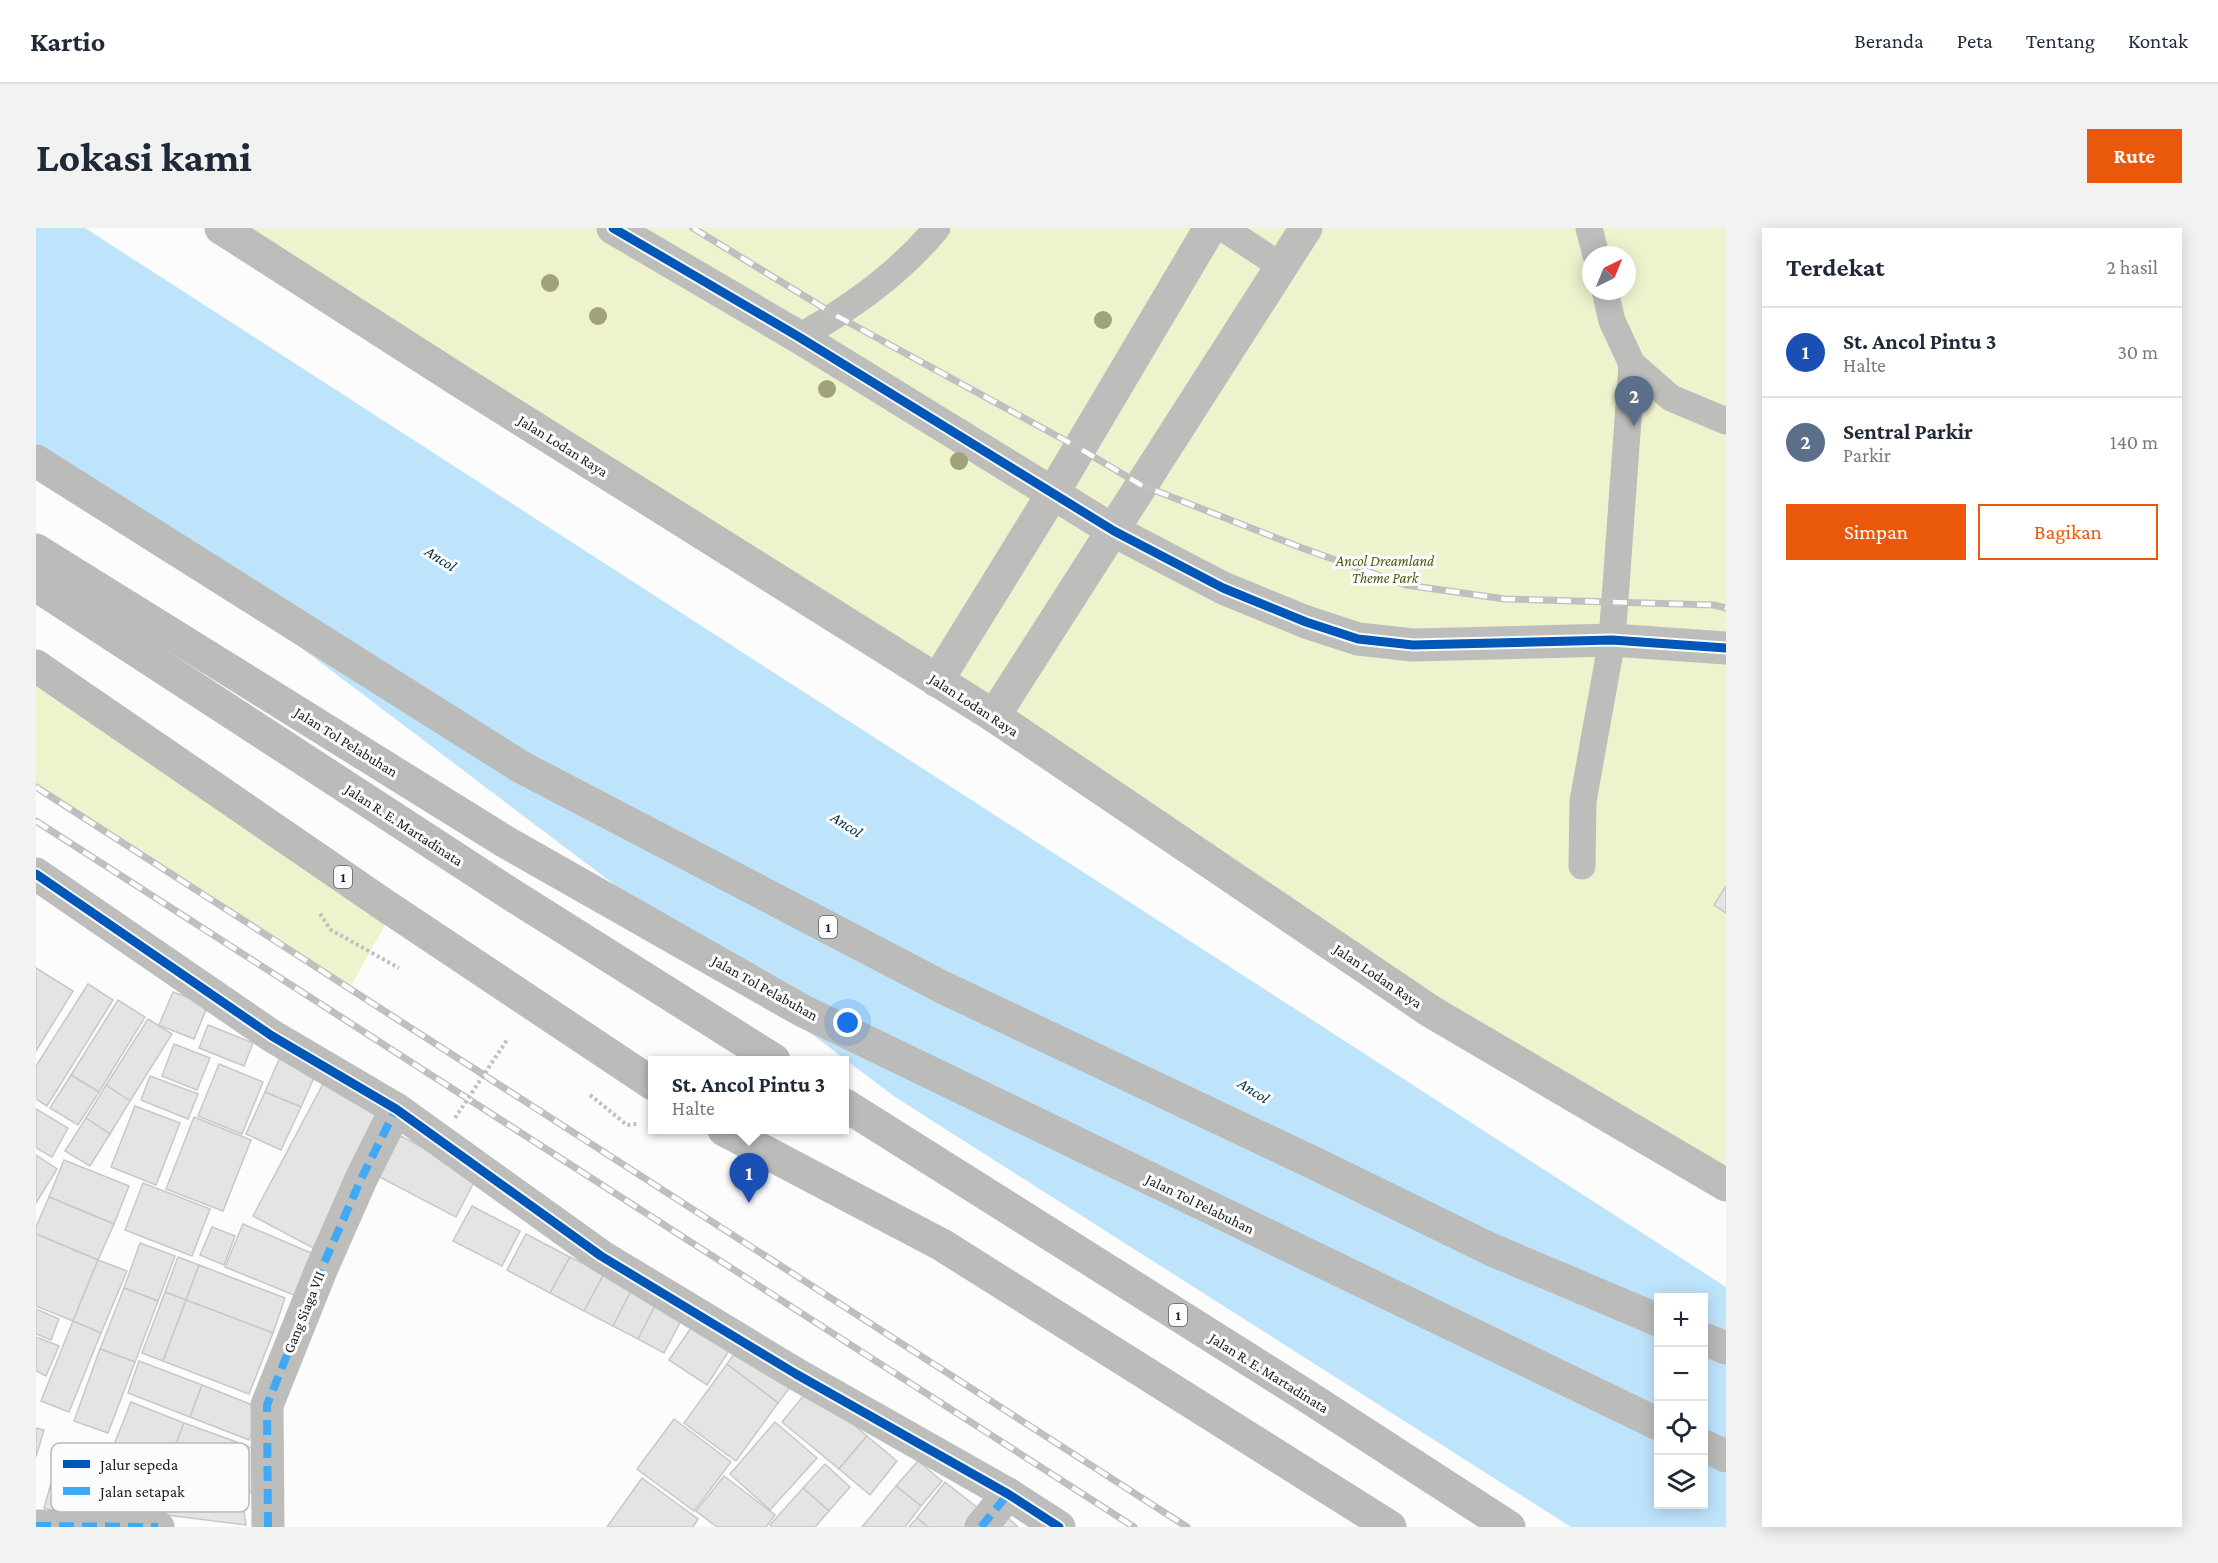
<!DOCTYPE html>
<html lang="id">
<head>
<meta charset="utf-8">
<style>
	:root { --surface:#fff; --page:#f2f2f3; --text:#1f2937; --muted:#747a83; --line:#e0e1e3; --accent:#ea580c }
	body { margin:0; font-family:"Crimson Pro",serif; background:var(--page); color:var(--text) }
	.controls { position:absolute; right:18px; bottom:18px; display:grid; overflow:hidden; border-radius:0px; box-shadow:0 3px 15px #0003 }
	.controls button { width:54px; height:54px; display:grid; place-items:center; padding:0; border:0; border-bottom:2px solid var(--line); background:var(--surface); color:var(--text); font:30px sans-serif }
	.compass { position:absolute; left:1546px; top:18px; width:54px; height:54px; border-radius:50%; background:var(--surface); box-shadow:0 3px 15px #0003; rotate:43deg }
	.you { position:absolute; left:812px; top:795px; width:21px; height:21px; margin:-15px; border:4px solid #fff; border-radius:50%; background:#1a73e8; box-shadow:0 0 0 9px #1a73e833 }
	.badge { display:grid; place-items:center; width:39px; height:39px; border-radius:50%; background:var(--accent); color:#fff; font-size:20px; font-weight:700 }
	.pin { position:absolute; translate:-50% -50px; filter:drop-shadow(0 2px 3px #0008) }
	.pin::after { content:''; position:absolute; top:32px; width:21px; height:18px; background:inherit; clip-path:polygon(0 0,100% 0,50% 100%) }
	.popup { position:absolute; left:612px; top:828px; width:201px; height:78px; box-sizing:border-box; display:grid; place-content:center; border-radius:0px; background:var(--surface); filter:drop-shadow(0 2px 4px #0005); font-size:20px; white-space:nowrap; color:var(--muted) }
	.popup b { font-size:22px; color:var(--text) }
	.popup::after { content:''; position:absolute; left:50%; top:100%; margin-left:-12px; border:12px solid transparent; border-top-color:var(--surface) }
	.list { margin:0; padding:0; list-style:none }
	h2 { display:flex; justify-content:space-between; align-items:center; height:78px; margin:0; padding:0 24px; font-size:26px }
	h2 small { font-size:20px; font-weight:400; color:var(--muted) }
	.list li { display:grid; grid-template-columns:39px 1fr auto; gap:18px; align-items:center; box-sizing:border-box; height:90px; padding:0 24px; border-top:2px solid var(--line) }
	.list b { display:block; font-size:22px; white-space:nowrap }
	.list p { margin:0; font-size:20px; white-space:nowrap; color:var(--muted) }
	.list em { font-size:20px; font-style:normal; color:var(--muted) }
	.actions { display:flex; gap:12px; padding:18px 24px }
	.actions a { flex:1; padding:14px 0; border:2px solid var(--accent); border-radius:0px; text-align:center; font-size:21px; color:var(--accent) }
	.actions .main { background:var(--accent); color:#fff }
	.icon { flex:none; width:33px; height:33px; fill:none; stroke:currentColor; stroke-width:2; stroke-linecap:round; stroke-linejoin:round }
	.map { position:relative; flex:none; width:1690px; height:1299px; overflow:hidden; border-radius:0px }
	header { display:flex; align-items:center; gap:36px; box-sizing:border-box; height:84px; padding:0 30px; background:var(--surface); border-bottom:2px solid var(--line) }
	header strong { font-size:28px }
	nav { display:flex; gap:33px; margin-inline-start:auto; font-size:21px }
	.intro { display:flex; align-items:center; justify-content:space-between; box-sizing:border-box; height:144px; padding:0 36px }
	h1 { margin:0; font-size:42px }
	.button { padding:15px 27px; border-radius:0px; background:var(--accent); color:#fff; font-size:21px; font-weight:700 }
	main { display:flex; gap:36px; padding:0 36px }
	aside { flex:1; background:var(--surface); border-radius:0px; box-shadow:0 3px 15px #0003 }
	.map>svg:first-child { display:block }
	.green { fill:#eef2cd; fill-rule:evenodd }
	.water { fill:#bee4fc; fill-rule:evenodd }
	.building { fill:#e4e4e4; stroke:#c9c8c9; stroke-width:1.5 }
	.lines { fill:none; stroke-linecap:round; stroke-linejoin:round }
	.path { stroke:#bfbfbf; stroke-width:4; stroke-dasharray:3 3; stroke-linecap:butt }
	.lane { stroke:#bdbdbc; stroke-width:27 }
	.street { stroke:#bdbdbc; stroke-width:33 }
	.secondary { stroke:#bcbcbb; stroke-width:33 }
	.highway { stroke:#bbbbba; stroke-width:33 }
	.rail-casing { stroke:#bebfbe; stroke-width:7 }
	.rail { stroke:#fbfcfd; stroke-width:4.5; stroke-dasharray:14; stroke-linecap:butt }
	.path-bridge { stroke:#bfbfbf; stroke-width:4; stroke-dasharray:3 3; stroke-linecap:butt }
	.quiet { stroke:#3fa9f5; stroke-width:8; stroke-dasharray:15 8; stroke-linecap:butt }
	.cycleway-casing { stroke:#fbfcfd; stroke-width:13 }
	.cycleway { stroke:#0057b8; stroke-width:9 }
	.tree { fill:#a0a27a }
	.labels { text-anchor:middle; stroke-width:6; stroke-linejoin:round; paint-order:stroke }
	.shield { fill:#fbfcfd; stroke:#5f5f60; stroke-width:1.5 }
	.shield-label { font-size:14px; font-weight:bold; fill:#1c1c1d }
	.street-label { font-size:15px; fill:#1c1c1d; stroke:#fbfcfd }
	.park-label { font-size:15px; font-style:italic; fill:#545910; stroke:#fbfcfd }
	.water-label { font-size:16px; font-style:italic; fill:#053148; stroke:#fbfcfd }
	.key { fill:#fbfcfd; stroke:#b8b9ba; stroke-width:1.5 }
	.key-label { font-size:16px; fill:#1c1c1d }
</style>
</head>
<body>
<header>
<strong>Kartio</strong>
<nav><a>Beranda</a><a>Peta</a><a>Tentang</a><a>Kontak</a></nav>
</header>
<div class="intro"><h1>Lokasi kami</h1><a class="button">Rute</a></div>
<main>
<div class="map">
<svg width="1690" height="1299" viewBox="0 0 1690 1299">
	<rect width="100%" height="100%" fill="#fcfcfc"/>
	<g class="green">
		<path d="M189,0H1690V957ZM1555,27H1591V63H1555Z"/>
		<path d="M0,431L365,669L313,761L0,559Z"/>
	</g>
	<path class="water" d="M0,0H49L1690,1059V1299H1535L859,869L0,219ZM1622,1070H1668V1276H1622Z"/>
	<g class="building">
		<path d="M1690,658V685L1678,677Z"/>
		<path d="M0,740L37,763L0,823Z"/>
		<path d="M52,756L77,772L11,878L0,871V838Z"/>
		<path d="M137,764L172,777L158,811L123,797Z"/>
		<path d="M82,772L109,789L63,864L35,847Z"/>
		<path d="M112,791L136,806L94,873L70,857Z"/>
		<path d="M172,797L217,815L208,838L163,820Z"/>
		<path d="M138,816L174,830L161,862L126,848Z"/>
		<path d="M244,829L280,845L265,879L229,864Z"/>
		<path d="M183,836L227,854L206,906L162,888Z"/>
		<path d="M35,847L63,864L42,897L14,880Z"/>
		<path d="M114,848L162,866L152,891L105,872Z"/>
		<path d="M290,850L353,884L281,1022L217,988Z"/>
		<path d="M70,857L94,873L74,906L50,890Z"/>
		<path d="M229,864L265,879L245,922L210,906Z"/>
		<path d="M99,878L144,895L120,957L75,939Z"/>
		<path d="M0,881L32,900L16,929L0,920Z"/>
		<path d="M158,889L215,912L187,983L130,961Z"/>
		<path d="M50,890L74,906L54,938L29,923Z"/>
		<path d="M357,904L441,948L420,989L336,945Z"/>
		<path d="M0,927L21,941L0,975Z"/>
		<path d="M28,932L93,958L78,996L13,969Z"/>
		<path d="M107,955L174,981L156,1028L89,1002Z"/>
		<path d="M13,969L78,996L62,1032L0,1006V999Z"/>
		<path d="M436,978L484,1003L466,1038L417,1013Z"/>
		<path d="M207,996L287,1030L270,1072L189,1039Z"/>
		<path d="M176,999L199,1008L188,1037L164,1027Z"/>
		<path d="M0,1006L62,1032L37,1093L0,1078Z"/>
		<path d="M490,1006L534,1029L514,1065L471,1042Z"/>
		<path d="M104,1015L139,1028L122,1073L88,1060Z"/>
		<path d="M142,1029L163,1037L150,1072L129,1064Z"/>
		<path d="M534,1029L568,1046L548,1083L514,1065Z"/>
		<path d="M62,1032L91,1043L65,1105L37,1093Z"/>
		<path d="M163,1037L249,1070L237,1105L150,1072Z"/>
		<path d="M568,1046L596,1061L577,1098L548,1083Z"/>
		<path d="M88,1060L122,1073L99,1134L64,1121Z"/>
		<path d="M596,1061L621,1074L602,1111L577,1098Z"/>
		<path d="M129,1064L150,1072L127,1133L106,1125Z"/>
		<path d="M150,1072L237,1105L213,1166L127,1133Z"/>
		<path d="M621,1074L647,1089L628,1125L602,1111Z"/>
		<path d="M0,1081L23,1091L15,1112L0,1106Z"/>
		<path d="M37,1093L65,1105L33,1184L5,1173Z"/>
		<path d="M659,1094L696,1118L671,1157L633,1132Z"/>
		<path d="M0,1109L23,1118L10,1148L0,1143Z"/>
		<path d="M706,1115L758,1154L742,1175L691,1136Z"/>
		<path d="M64,1121L99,1134L72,1205L38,1193Z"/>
		<path d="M103,1133L166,1157L154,1189L92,1165Z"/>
		<path d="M691,1136L742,1175L700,1233L648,1195Z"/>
		<path d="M166,1157L224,1180L213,1212L154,1189Z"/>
		<path d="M774,1160L831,1208L803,1241L746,1194Z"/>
		<path d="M95,1174L148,1195L133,1234L79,1214Z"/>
		<path d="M638,1191L695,1234L658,1283L601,1241Z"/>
		<path d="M739,1194L781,1230L734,1282L694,1246Z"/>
		<path d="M148,1195L198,1213L182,1253L133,1234Z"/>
		<path d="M0,1200L8,1202L0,1229Z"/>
		<path d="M831,1208L861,1233L834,1267L803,1241Z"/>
		<path d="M198,1213L229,1225L215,1265L182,1253Z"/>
		<path d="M23,1227L57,1237L43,1290L8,1280Z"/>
		<path d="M72,1229L110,1237L99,1294L61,1286Z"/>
		<path d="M882,1233L906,1253L885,1278L860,1258Z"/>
		<path d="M789,1236L814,1259L793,1283L767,1260Z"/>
		<path d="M121,1237L207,1276L210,1297L115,1285Z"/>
		<path d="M688,1248L739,1287L730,1299H681L660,1283Z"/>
		<path d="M606,1250L662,1291L657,1299H571Z"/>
		<path d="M909,1254L943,1281L930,1299H892L881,1290Z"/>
		<path d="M860,1258L885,1278L869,1299H826Z"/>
		<path d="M767,1260L793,1283L779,1299H736L734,1297Z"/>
		<path d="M969,1287L982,1299H959Z"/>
		<path d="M881,1290L892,1299H873Z"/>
	</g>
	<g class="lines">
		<g class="path">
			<path d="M284,686L295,702L363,740"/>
			<path d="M554,867L591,897L601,896"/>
		</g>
		<g class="lane">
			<path d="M1187,0L1245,38"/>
			<path d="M1553,0L1560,27"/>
			<path d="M1569,63L1576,93L1596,136L1635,170L1690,193"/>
			<path d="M763,109C815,80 863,46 901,0"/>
			<path d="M1546,638L1547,573L1576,412L1596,136"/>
		</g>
		<g class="street">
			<path d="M577,0L763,109L1078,303L1187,360L1270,394L1322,411L1377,417L1576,412L1690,420"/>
			<path d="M901,453L1017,265L1174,0"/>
			<path d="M958,488L1270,0"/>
			<path d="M0,646L236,808L360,881L565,1028L760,1146L972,1266L1023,1299"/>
			<path d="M0,1298L122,1299"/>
			<path d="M232,1299L231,1177L285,1042L326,949L360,881"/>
			<path d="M945,1299L972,1266"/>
		</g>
		<path class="secondary" d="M185,0L427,155L958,488L1394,783L1690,957"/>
		<g class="highway">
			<path d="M0,233L485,539L906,759L1282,937L1454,1021L1622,1092"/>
			<path d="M0,322L468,613L767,783L1622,1196"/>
			<path d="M0,357L473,665L738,832"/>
			<path d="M0,438L350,678L617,856"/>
			<path d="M809,877L1269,1167L1473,1299"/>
			<path d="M688,902L906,1017L1354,1299"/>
			<path d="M1668,1111L1690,1120"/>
			<path d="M1668,1218L1690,1228"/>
		</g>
		<g class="rail-casing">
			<g id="rail">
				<path d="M657,0L801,88L1043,220L1105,257L1266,320L1370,357L1469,371L1678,377L1690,380"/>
				<path d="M0,559L1151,1299"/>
				<path d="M0,593L1098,1299"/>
			</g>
		</g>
		<use href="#rail" class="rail"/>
		<path class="path-bridge" d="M419,890L471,812"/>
		<g class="quiet">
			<path d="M0,1298L122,1299"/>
			<path d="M232,1299L231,1177L285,1042L326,949L360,881"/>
			<path d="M945,1299L972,1266"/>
		</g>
		<g class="cycleway-casing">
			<g id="cycleway">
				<path d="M577,0L763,109L1078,303L1187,360L1270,394L1322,411L1377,417L1576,412L1690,420"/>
				<path d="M0,646L236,808L360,881L565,1028L760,1146L972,1266L1023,1299"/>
			</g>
		</g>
		<use href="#cycleway" class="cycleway"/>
	</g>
	<g class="tree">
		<circle cx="514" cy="55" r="9"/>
		<circle cx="562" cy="88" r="9"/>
		<circle cx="1067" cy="92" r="9"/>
		<circle cx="791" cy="161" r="9"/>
		<circle cx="923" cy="233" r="9"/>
	</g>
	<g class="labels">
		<g class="shield">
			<rect x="298" y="638" width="18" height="22" rx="4.5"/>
			<rect x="783" y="688" width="18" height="22" rx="4.5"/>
			<rect x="1133" y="1076" width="18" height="22" rx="4.5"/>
		</g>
		<g class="shield-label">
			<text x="307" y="654">1</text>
			<text x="792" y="704">1</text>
			<text x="1142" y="1092">1</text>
		</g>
		<g class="street-label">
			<text transform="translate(527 218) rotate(32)" y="5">Jalan Lodan Raya</text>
			<text transform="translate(938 477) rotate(33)" y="5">Jalan Lodan Raya</text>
			<text transform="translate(310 514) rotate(32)" y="5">Jalan Tol Pelabuhan</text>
			<text transform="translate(368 597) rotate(33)" y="5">Jalan R. E. Martadinata</text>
			<text transform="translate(1342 748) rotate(34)" y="5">Jalan Lodan Raya</text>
			<text transform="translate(729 760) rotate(29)" y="5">Jalan Tol Pelabuhan</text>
			<text transform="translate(1164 976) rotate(26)" y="5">Jalan Tol Pelabuhan</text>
			<text transform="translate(268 1084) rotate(-68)" y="5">Gang Siaga VII</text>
			<text transform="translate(1233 1145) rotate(32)" y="5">Jalan R. E. Martadinata</text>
		</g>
		<g class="park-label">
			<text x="1349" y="338">Ancol Dreamland<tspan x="1349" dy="17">Theme Park</tspan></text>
		</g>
		<g class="water-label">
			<text transform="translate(405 330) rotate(33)" y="6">Ancol</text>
			<text transform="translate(811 596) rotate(33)" y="6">Ancol</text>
			<text transform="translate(1218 862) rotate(33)" y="6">Ancol</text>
		</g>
	</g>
	<rect x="15" y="1215" width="198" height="69" rx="9" class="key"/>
	<rect x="27" y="1232" width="27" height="8" fill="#0057b8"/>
	<rect x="27" y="1259" width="27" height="8" fill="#3fa9f5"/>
	<g class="key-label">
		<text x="64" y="1242">Jalur sepeda</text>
		<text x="64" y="1269">Jalan setapak</text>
	</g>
</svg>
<div class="controls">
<button>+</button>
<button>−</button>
<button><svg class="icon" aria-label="locate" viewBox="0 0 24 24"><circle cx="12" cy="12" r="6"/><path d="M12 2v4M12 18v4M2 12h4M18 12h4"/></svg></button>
<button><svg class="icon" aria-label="layers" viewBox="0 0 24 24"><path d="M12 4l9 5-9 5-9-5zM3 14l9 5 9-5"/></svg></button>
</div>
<svg class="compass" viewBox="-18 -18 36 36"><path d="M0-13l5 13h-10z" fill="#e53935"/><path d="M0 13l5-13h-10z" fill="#747a83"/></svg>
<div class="you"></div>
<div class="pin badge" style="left:713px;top:975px;background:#1a4fb4">1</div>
<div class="popup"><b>St. Ancol Pintu 3</b>Halte</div>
<div class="pin badge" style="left:1598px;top:198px;background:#5c6f8a">2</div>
</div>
<aside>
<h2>Terdekat<small>2 hasil</small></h2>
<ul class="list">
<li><span class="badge" style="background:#1a4fb4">1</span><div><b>St. Ancol Pintu 3</b><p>Halte</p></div><em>30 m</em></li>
<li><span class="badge" style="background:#5c6f8a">2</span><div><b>Sentral Parkir</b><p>Parkir</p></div><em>140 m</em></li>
</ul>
<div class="actions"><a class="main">Simpan</a><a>Bagikan</a></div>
</aside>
</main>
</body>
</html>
